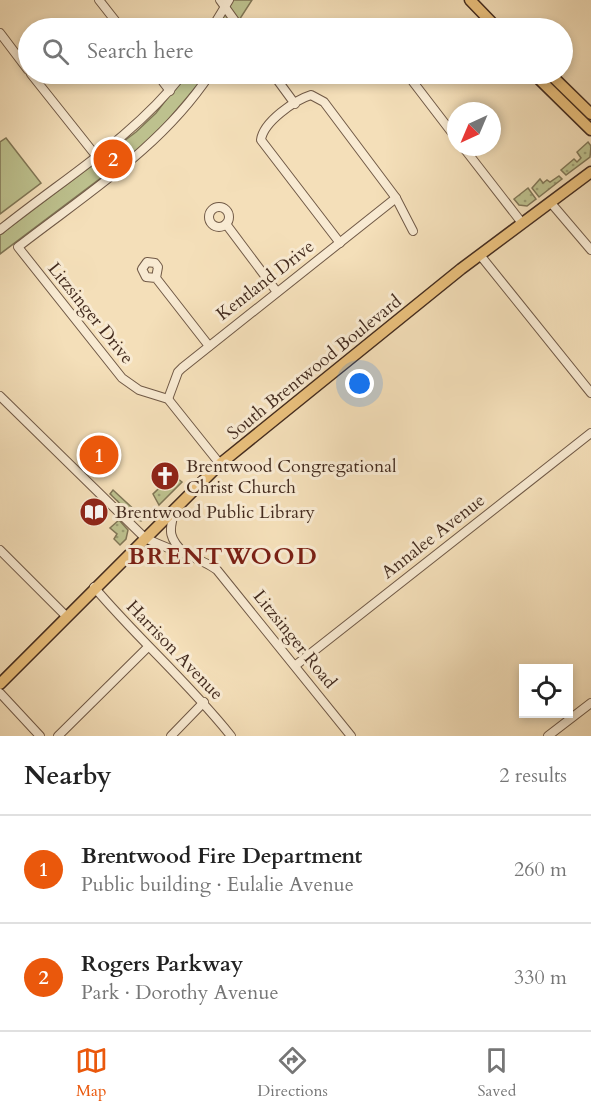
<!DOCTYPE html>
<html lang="en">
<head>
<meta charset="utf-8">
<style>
	:root { --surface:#fff; --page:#f2f2f2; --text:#222; --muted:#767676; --line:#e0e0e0; --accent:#ea580c }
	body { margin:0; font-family:Cardo,serif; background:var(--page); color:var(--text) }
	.controls { position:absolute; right:18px; bottom:18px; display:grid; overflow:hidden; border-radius:0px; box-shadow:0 3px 9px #0003 }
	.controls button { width:54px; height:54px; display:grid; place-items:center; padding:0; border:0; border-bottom:2px solid var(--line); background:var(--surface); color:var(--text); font:30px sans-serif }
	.compass { position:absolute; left:447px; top:102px; width:54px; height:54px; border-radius:50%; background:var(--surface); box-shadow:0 3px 9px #0003; rotate:224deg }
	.you { position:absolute; left:360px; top:384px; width:21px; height:21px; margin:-15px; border:4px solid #fff; border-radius:50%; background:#1a73e8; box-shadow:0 0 0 9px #1a73e833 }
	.badge { display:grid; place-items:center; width:39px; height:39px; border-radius:50%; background:var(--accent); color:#fff; font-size:20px; font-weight:700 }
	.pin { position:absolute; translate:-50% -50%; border:3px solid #fff; box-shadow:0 2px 6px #0006 }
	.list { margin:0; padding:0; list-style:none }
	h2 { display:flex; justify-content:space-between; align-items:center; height:78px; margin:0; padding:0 24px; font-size:26px }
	h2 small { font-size:20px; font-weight:400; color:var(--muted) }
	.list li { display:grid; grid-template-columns:39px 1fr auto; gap:18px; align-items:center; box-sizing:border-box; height:108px; padding:0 24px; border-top:2px solid var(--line) }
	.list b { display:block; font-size:22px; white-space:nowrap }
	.list p { margin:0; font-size:20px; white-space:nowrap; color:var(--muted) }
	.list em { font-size:20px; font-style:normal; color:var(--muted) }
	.icon { flex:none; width:33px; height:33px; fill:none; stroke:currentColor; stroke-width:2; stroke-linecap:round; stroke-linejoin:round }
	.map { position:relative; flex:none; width:591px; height:736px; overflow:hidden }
	.search { position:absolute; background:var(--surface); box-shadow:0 3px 9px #0003; left:18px; right:18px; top:18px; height:66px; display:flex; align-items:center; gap:15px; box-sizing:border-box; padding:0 21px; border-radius:33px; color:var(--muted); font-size:22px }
	.sheet { height:294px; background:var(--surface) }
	nav { display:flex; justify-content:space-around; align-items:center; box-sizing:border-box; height:84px; border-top:2px solid var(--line); background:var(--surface); font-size:16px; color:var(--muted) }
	nav a { display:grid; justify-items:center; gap:3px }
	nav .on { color:var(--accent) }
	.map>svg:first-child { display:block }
	.grass { fill:url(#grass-dots); stroke:#807656; stroke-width:1.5 }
	.green { fill:#bdc18e; stroke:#807656; stroke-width:1.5 }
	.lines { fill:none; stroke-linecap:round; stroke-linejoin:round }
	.minor-casing { stroke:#705946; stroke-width:10 }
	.major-casing { stroke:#442c1f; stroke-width:13 }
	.minor { stroke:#f8ead2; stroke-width:8 }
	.major { stroke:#eac07c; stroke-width:10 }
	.labels { text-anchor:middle; stroke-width:6; stroke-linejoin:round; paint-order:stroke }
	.street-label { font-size:18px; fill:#442c1f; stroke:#f8ead2 }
	.poi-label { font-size:18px; fill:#442c1f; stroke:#f8ead2; text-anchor:start }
	.district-label { font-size:24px; font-weight:bold; letter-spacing:1.5px; fill:#7a1f14; stroke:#f8ead2 }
</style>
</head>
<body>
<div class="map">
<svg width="591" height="736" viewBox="0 0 591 736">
	<defs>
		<pattern id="grass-dots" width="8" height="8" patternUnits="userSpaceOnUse" patternTransform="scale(1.5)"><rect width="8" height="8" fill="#bdc18e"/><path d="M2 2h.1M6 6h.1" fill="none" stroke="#9b9d73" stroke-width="1.8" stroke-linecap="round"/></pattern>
	</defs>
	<rect width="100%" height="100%" fill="#f4dfb9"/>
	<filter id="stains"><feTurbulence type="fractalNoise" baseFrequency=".00333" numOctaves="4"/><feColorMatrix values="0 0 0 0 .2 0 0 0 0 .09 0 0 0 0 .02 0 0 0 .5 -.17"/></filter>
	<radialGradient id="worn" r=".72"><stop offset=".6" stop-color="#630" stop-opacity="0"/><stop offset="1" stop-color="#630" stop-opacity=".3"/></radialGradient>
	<g class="grass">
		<path d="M588,142L591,146L590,157L566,175L561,170L574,159L577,162L581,158L577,152Z"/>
		<path d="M559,176L562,179L539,197L532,188L540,179L543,183L547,180L550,182Z"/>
		<path d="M528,188L536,199L527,206L519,205L514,199Z"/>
		<path d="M173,475L182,482L159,505L153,494Z"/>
		<path d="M113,490L140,515L144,513L148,517L141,521L136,519L110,494Z"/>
		<path d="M119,520L128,530L126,539L120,545L114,539L117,534L110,528Z"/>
	</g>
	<g class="green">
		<path d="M233,0H252L234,28H216Z"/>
		<path d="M186,74H207L150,141L0,254V235L136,132L156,113Z"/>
		<path d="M6,138L41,183L0,214V142Z"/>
	</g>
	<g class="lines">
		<g class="minor-casing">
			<g id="minor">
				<path d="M99,0L121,28"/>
				<path d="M220,0L240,28"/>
				<path d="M212,28L229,0"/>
				<path d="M0,33L28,70"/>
				<path d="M31,74L97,157"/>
				<path d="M157,74L170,91"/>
				<path d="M210,74C162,147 86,194 18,247L122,378L139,390L168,399L220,464"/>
				<path d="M273,74L295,104"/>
				<path d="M407,74L456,138"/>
				<path d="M463,147L522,223"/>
				<path d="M551,203L591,250"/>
				<circle cx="219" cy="217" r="10"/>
				<path d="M226,224L277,292"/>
				<path d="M0,230C63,179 133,138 183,74"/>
				<path d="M340,243L261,140C263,122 295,100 311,95L324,102L396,198L413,231"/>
				<path d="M480,255L591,393"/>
				<path d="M156,278L146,277L142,269L147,262L155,263L158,267L156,278L209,346"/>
				<path d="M0,396L144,537C168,551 195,554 217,570L351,736"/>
				<path d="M168,399L178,372L182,368L396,198"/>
				<path d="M175,511C168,531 169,539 185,554"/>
				<path d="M0,550L66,616"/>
				<path d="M94,587C138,639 189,683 231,736"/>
				<path d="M296,665L591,433"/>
				<path d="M0,693L40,736"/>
				<path d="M58,736L148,647"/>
				<path d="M171,736L204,702"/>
				<path d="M548,736L591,703"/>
			</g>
		</g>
		<g class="major-casing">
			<g id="major">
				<path d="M470,0L497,28"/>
				<path d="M534,74L591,130"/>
				<path d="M550,74L591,114"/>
				<path d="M0,684L220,464L461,269L591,172"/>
			</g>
		</g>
		<use href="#minor" class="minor"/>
		<use href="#major" class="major"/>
	</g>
	<defs>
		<g id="church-disc" transform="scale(1.5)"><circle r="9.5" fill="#8f2418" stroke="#f8ead2"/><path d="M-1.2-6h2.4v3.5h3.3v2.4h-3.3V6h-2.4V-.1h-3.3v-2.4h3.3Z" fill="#fff"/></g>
		<g id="library-disc" transform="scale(1.5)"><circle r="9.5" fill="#8f2418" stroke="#f8ead2"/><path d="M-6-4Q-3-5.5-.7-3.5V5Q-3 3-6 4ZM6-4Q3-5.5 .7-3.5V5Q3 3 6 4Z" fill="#fff"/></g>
	</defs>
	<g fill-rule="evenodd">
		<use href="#church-disc" x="165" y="476"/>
		<use href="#library-disc" x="94" y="512"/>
	</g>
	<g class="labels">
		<g class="street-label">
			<text transform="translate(265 280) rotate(-38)" y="6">Kentland Drive</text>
			<text transform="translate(91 313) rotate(51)" y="6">Litzsinger Drive</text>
			<text transform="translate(314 367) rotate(-39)" y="6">South Brentwood Boulevard</text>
			<text transform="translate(433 536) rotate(-38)" y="6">Annalee Avenue</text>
			<text transform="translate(295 639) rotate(51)" y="6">Litzsinger Road</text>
			<text transform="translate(175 650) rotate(46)" y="6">Harrison Avenue</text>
		</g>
		<g class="poi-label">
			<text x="186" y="472">Brentwood Congregational<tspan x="186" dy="21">Christ Church</tspan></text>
			<text x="115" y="518">Brentwood Public Library</text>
		</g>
		<g class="district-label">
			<text x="223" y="564">BRENTWOOD</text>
		</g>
	</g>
	<rect width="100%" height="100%" filter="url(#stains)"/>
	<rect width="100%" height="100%" fill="url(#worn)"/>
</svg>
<div class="controls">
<button><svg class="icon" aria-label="locate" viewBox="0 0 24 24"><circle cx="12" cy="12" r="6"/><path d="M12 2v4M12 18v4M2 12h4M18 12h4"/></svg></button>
</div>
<svg class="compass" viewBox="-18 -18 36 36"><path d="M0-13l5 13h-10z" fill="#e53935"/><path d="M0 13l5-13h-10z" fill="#767676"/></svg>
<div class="you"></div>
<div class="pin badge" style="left:99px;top:455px">1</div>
<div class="pin badge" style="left:113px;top:159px">2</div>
<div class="search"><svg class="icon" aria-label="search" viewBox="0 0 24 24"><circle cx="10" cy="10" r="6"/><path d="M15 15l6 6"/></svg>Search here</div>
</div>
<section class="sheet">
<h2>Nearby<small>2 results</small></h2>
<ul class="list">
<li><span class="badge">1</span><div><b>Brentwood Fire Department</b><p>Public building · Eulalie Avenue</p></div><em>260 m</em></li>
<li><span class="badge">2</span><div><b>Rogers Parkway</b><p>Park · Dorothy Avenue</p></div><em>330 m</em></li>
</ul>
</section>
<nav>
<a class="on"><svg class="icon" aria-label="map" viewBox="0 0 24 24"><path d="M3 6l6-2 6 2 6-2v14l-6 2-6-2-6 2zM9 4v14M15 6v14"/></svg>Map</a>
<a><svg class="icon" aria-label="directions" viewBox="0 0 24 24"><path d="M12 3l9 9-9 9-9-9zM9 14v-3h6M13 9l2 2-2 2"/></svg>Directions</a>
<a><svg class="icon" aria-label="saved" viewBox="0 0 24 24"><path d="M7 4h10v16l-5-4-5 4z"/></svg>Saved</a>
</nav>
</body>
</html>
